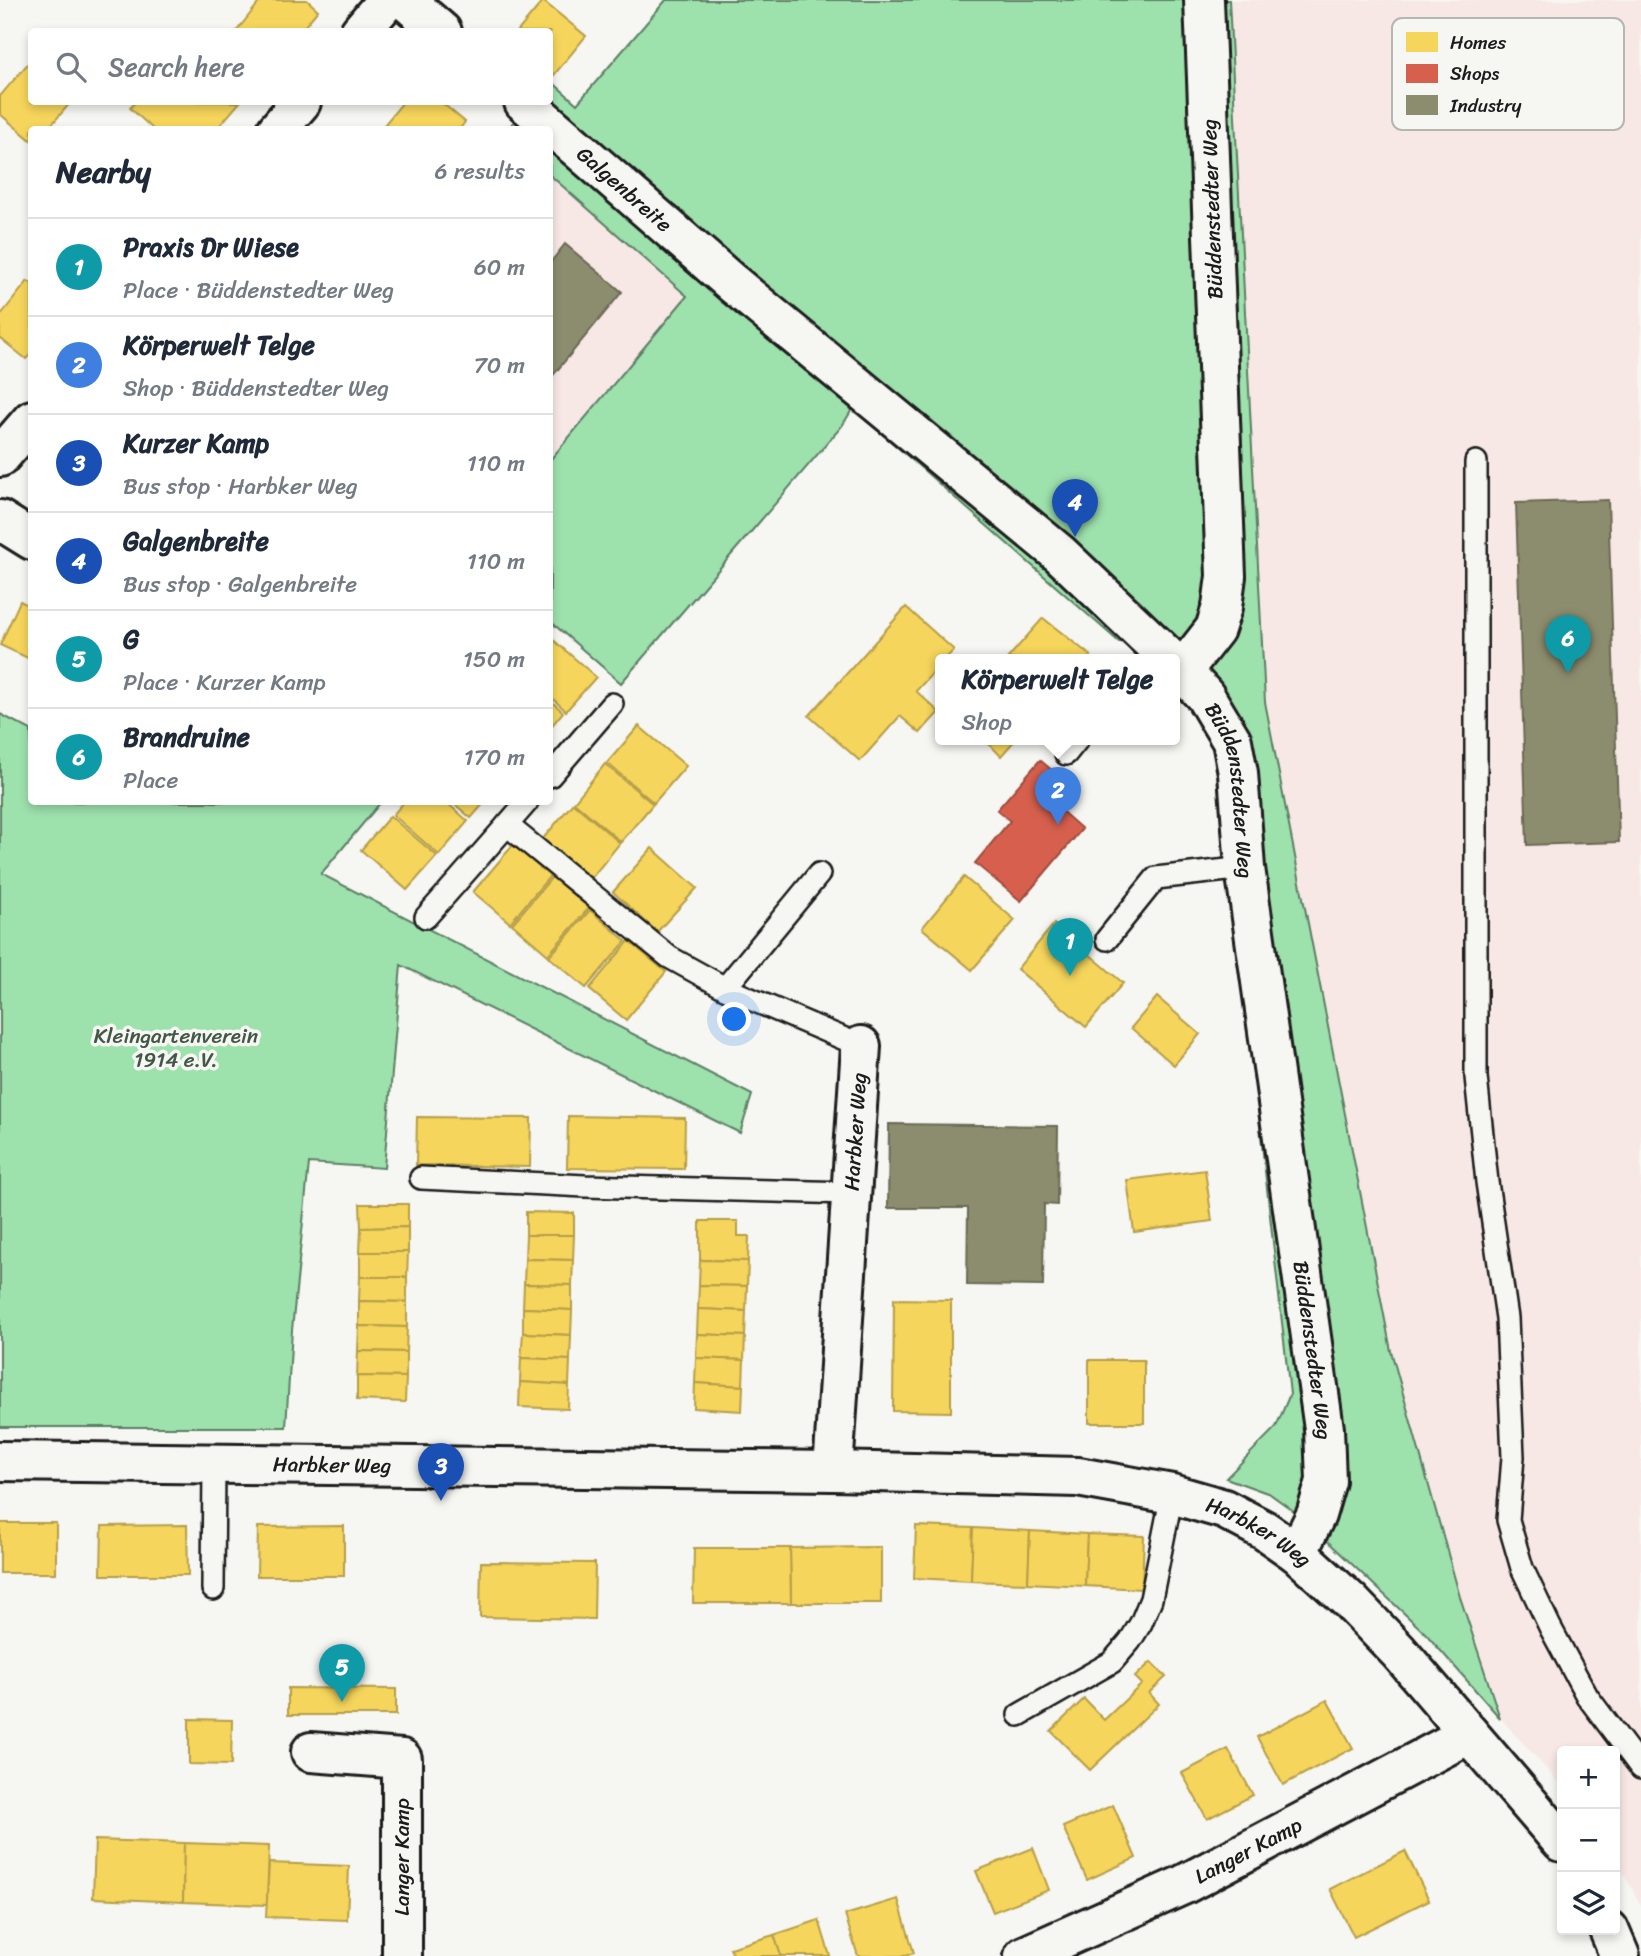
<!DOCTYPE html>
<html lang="en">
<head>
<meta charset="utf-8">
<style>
	:root { --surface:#fff; --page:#f6f6f7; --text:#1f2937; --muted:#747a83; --line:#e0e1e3; --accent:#0f766e }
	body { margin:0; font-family:Sriracha,sans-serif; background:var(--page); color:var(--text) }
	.controls { position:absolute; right:21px; bottom:21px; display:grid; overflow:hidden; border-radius:7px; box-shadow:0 4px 10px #0003 }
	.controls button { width:63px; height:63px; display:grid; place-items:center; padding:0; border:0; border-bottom:2px solid var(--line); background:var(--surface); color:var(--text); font:35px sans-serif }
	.you { position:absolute; left:735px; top:1020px; width:24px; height:24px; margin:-18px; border:5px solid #fff; border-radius:50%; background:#1a73e8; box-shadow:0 0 0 10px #1a73e833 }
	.badge { display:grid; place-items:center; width:46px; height:46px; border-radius:50%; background:var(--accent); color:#fff; font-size:23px; font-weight:700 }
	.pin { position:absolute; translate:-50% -58px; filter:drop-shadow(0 2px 4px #0008) }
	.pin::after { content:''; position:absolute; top:37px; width:24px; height:21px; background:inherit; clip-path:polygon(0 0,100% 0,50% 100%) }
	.popup { position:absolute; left:935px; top:654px; width:245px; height:91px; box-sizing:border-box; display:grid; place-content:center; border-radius:7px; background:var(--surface); filter:drop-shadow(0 2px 5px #0005); font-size:23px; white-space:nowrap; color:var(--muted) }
	.popup b { font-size:26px; color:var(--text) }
	.popup::after { content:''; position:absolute; left:50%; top:100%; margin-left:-14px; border:14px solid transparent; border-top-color:var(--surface) }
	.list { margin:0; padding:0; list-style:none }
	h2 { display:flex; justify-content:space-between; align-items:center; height:91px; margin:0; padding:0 28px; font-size:30px }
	h2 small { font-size:23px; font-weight:400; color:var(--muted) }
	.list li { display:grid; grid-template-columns:46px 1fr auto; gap:21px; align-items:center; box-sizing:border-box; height:98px; padding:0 28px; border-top:2px solid var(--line) }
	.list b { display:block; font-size:26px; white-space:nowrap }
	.list p { margin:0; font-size:23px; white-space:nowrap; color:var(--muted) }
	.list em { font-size:23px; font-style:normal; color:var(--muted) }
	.icon { flex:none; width:38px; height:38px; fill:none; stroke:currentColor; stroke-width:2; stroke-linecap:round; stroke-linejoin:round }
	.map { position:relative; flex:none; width:1641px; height:1956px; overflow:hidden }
	.search { position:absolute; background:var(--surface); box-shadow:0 4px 10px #0003; left:28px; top:28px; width:525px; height:77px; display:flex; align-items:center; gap:18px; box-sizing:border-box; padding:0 24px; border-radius:7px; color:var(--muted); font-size:26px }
	.panel { position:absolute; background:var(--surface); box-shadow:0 4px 10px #0003; left:28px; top:126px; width:525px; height:679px; border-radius:7px }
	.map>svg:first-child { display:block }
	.built { fill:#f7e8e5 }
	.green { fill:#9de1ad; stroke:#5c7e64; stroke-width:2 }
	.homes { fill:#f6d55c; stroke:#b59e49; stroke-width:2 }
	.shops { fill:#d6604d; stroke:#9e4c3e; stroke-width:2 }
	.industry { fill:#8c8c6e; stroke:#6a6a55; stroke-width:2 }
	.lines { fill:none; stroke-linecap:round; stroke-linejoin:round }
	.service-casing { stroke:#1c1c1c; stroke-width:26 }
	.minor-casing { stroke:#1c1c1c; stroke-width:44 }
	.secondary-casing { stroke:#1c1c1c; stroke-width:44 }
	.service { stroke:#f6f6f2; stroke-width:21 }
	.minor { stroke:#f6f6f2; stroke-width:38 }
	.secondary { stroke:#f6f6f2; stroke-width:38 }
	.labels { text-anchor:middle; stroke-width:7; stroke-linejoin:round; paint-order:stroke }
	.street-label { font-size:21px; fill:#1c1c1c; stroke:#f6f6f2 }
	.park-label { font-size:21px; fill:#435748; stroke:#f6f6f2 }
	.key { fill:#f6f6f2; stroke:#b5b5b2; stroke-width:2 }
	.key-label { font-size:19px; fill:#1c1c1c }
</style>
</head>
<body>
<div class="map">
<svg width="1641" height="1956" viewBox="0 0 1641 1956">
	<rect width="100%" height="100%" fill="#f6f6f2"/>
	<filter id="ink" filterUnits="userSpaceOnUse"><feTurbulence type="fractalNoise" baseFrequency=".0143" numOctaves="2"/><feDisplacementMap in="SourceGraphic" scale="14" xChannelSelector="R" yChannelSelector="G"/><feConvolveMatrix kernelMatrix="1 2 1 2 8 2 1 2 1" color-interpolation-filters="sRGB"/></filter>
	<g filter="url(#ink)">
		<g class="built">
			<path d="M1229,0H1641V1905L1615,1858V1751H1562V1786L1500,1718L1460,1597L1391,1351L1265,701Z"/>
			<path d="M550,175L688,296L550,460Z"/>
		</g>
		<g class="green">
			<path d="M666,0H1229L1265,702L1391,1351L1460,1597L1500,1718L1426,1634L1302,1517L1270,1494L1226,1478L1276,1427L1290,1394L1206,644L1119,642L853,408L842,426L621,683L550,621V460L687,296L550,175V130H507L529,102H550V80L577,104Z"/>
			<path d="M0,714L31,730L32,802H381L321,874L752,1095L740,1133L401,965L384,1168L309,1163L292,1330L286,1427H0Z"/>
		</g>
		<g class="homes">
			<path d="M261,0H307L318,10L300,32H236Z"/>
			<path d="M543,1L586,36L554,75L550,71V32H517Z"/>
			<path d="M30,61L32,102H71L47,130H32V141L0,114V96Z"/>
			<path d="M135,102H240L216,130H154L130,108Z"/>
			<path d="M403,102H441L465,122L459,130H380Z"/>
			<path d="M28,281L32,284V353L26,359L0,338V316Z"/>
			<path d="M20,601L32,607V660L0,645Z"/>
			<path d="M906,607L954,650L945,659H941V664L916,691L939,712L920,733L900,716L860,761L809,716Z"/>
			<path d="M1043,618L1091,656L1089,659H1007Z"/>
			<path d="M550,637L596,677L566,711L550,696Z"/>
			<path d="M550,700L563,712L550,728Z"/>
			<path d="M639,726L686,766L654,803L607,763Z"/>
			<path d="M984,739H1016L1001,756Z"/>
			<path d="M605,764L653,804L621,842L574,802Z"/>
			<path d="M404,802H446L468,821L439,855L393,815Z"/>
			<path d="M452,802H485L471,818Z"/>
			<path d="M573,803L620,843L589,881L541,841Z"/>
			<path d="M390,816L437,856L407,890L361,850Z"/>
			<path d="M513,845L550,876L510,923L473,892Z"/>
			<path d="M652,848L697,888L657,932L613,892Z"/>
			<path d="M552,877L589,908L548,955L512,924Z"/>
			<path d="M964,877L1015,920L972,970L922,928Z"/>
			<path d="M590,910L626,941L586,988L549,957Z"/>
			<path d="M1054,924L1123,983L1086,1027L1017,969Z"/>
			<path d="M629,941L666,972L626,1020L589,989Z"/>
			<path d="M1157,997L1200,1034L1174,1065L1131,1028Z"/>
			<path d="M568,1116L685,1118L684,1169L567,1168Z"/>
			<path d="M417,1117L531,1118L530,1167L416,1165Z"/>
			<path d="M1205,1170L1212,1221L1134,1232L1127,1180Z"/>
			<path d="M360,1204H408V1227L361,1228Z"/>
			<path d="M526,1212L574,1213V1235H526Z"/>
			<path d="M700,1221H738V1236H749L748,1261L700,1260Z"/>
			<path d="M408,1227V1252H360L361,1228Z"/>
			<path d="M526,1235H574L573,1260L525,1259Z"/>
			<path d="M360,1252H408L407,1277H360Z"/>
			<path d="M525,1259L573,1260L572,1285L524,1284Z"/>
			<path d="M700,1260L748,1261L747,1286L699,1285Z"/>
			<path d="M360,1277H407V1302L359,1301Z"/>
			<path d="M524,1284L572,1285V1310L523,1308Z"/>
			<path d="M699,1285L747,1286L746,1311L698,1309Z"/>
			<path d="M894,1299L951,1300V1412L893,1411Z"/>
			<path d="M359,1301L407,1302V1327L359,1326Z"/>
			<path d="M523,1308L572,1310L571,1335L523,1333Z"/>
			<path d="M698,1309L746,1311L745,1336L697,1334Z"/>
			<path d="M359,1326L407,1327L406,1352L358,1351Z"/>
			<path d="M523,1333L571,1335L570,1360L521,1358Z"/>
			<path d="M697,1334L745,1336L744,1360L696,1358Z"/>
			<path d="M358,1351L406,1352V1377L357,1376Z"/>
			<path d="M521,1358L570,1360L569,1385L520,1382Z"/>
			<path d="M696,1358L744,1360L743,1386L695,1383Z"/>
			<rect x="1089" y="1360" width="55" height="63"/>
			<path d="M357,1376L406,1377L405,1402L357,1400Z"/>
			<path d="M520,1382L569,1385L568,1409L519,1407Z"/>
			<path d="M695,1383L743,1386L742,1411L694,1408Z"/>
			<rect x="0" y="1523" width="56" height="50"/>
			<path d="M187,1525L188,1575H101L102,1526Z"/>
			<path d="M344,1526V1576H257L258,1527Z"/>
			<path d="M916,1526L973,1528L971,1581L914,1578Z"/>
			<path d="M973,1528L1030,1531L1028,1583L971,1581Z"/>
			<path d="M1030,1531L1087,1534L1085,1586L1028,1583Z"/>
			<path d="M1087,1534L1144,1536L1142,1589L1085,1586Z"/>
			<path d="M881,1547V1603H791L790,1548Z"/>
			<path d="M694,1548H790L791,1603H693Z"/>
			<path d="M481,1562L595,1563L594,1619L480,1617Z"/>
			<path d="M1151,1662L1166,1677L1149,1693L1159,1704L1090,1770L1051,1731L1084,1699L1104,1720L1142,1684L1135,1677Z"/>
			<path d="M288,1688L396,1689V1715H288Z"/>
			<path d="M1327,1700L1353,1748L1283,1785L1257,1737Z"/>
			<path d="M189,1719L232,1720L231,1765L189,1764Z"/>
			<path d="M1228,1749L1253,1795L1207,1819L1182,1773Z"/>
			<path d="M1113,1805L1136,1858L1087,1880L1063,1827Z"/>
			<path d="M95,1840L184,1843L183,1902L93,1898Z"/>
			<path d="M184,1843L269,1846L267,1905L183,1902Z"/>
			<path d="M1033,1848L1049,1890L993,1912L976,1871Z"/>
			<path d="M1405,1851L1429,1900L1354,1937L1330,1889Z"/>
			<path d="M269,1863L349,1866L347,1920L266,1917Z"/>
			<path d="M898,1899L914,1953L905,1956H858L845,1915Z"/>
			<path d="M819,1920L830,1956H781L774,1935Z"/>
			<path d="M774,1935L781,1956H733L730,1948Z"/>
		</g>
		<path class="shops" d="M1040,760L1073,788L1057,807L1082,829L1021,901L975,863L1010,821L997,810Z"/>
		<g class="industry">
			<path d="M565,244L622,292L550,379V263Z"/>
			<path d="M1608,500L1619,842L1527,845L1516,503Z"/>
			<path d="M889,1124L1058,1126L1057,1205L1044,1204L1043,1286L967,1285L968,1208H888Z"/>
		</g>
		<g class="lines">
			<g class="service-casing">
				<g id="service">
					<path d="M1476,462V1077L1487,1182L1507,1318L1513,1457L1508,1520L1522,1568L1550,1627L1587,1696L1641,1768"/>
					<path d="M1066,754L1078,739"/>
					<path d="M550,776L612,704"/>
					<path d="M527,802L507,825L669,957L725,988L861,1046"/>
					<path d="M426,917L507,825"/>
					<path d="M1107,939L1156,878L1245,868"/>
					<path d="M725,988L819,874"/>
					<path d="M421,1178L585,1186L852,1193"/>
					<path d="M213,1589L214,1464"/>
					<path d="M1019,1715L1112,1662L1130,1641L1141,1623L1151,1599L1172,1494"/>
				</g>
			</g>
			<g class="minor-casing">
				<g id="minor">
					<path d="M405,0L442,32"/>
					<path d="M360,32L387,0"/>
					<path id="s1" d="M524,102L732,283L1060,554L1170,659"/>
					<path d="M277,130L301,102"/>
					<path d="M0,457L32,420"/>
					<path d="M0,520L32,540"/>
					<path id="s2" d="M1175,663L1205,696L1232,741L1238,773L1245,868L1324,1429L1326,1481L1316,1515L1297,1553"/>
					<path d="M1183,670L1215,629L1222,607L1226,576L1204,0"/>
					<path id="s3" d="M833,1471L861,1046"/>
					<path d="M311,1752L402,1759V1956"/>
					<path id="s4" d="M1024,1956L1183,1885L1469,1734"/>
				</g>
			</g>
			<g class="secondary-casing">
				<g id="secondary">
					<path id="s5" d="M0,1461L833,1471L1078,1477L1172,1494L1224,1509L1264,1530L1297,1553L1350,1601L1399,1652L1562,1842"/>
					<path d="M1609,1930L1620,1956"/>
				</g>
			</g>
			<use href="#service" class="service"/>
			<use href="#minor" class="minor"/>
			<use href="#secondary" class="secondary"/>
		</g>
	</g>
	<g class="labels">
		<g class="street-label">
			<text dy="7" stroke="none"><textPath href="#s1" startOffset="133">Galgenbreite</textPath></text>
			<text transform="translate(1212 209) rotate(-92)" y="7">Büddenstedter Weg</text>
			<text dy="7" stroke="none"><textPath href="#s2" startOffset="145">Büddenstedter Weg</textPath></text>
			<text dy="7" stroke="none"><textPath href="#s3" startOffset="340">Harbker Weg</textPath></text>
			<text dy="7" stroke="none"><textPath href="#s2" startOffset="712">Büddenstedter Weg</textPath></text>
			<text dy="7" stroke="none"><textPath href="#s5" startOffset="332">Harbker Weg</textPath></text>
			<text dy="7" stroke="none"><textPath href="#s5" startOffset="1269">Harbker Weg</textPath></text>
			<text dy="7" stroke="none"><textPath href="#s4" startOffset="248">Langer Kamp</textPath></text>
			<text transform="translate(402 1857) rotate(-90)" y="7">Langer Kamp</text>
		</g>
		<g class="park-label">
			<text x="176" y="1043">Kleingartenverein<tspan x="176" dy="24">1914 e.V.</tspan></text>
		</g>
	</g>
	<rect x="1392" y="18" width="232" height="112" rx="10" class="key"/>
	<rect x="1406" y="32" width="32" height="20" fill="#f6d55c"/>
	<rect x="1406" y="64" width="32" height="19" fill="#d6604d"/>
	<rect x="1406" y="95" width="32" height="20" fill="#8c8c6e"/>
	<g class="key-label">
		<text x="1450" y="49">Homes</text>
		<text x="1450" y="80">Shops</text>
		<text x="1450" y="112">Industry</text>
	</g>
</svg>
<div class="controls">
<button>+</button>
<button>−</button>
<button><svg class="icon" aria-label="layers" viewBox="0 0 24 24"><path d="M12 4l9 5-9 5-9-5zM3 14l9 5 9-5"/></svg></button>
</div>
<div class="you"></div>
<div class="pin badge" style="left:1070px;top:976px;background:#0f9aa8">1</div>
<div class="pin badge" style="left:1058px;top:825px;background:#3f7fe0">2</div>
<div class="popup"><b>Körperwelt Telge</b>Shop</div>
<div class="pin badge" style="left:441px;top:1501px;background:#1a4fb4">3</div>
<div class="pin badge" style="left:1075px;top:537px;background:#1a4fb4">4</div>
<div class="pin badge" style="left:342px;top:1702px;background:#0f9aa8">5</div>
<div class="pin badge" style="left:1568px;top:673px;background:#0f9aa8">6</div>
<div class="search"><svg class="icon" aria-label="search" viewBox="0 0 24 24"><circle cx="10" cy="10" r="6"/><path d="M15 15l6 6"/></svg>Search here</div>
<section class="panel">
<h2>Nearby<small>6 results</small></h2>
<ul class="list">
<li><span class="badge" style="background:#0f9aa8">1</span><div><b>Praxis Dr Wiese</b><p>Place · Büddenstedter Weg</p></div><em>60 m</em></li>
<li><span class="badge" style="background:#3f7fe0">2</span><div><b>Körperwelt Telge</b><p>Shop · Büddenstedter Weg</p></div><em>70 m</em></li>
<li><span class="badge" style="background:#1a4fb4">3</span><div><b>Kurzer Kamp</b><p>Bus stop · Harbker Weg</p></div><em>110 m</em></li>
<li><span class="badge" style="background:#1a4fb4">4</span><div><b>Galgenbreite</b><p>Bus stop · Galgenbreite</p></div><em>110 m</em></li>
<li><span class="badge" style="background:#0f9aa8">5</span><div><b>G</b><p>Place · Kurzer Kamp</p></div><em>150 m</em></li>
<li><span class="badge" style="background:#0f9aa8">6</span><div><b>Brandruine</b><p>Place</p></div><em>170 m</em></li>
</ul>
</section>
</div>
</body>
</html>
